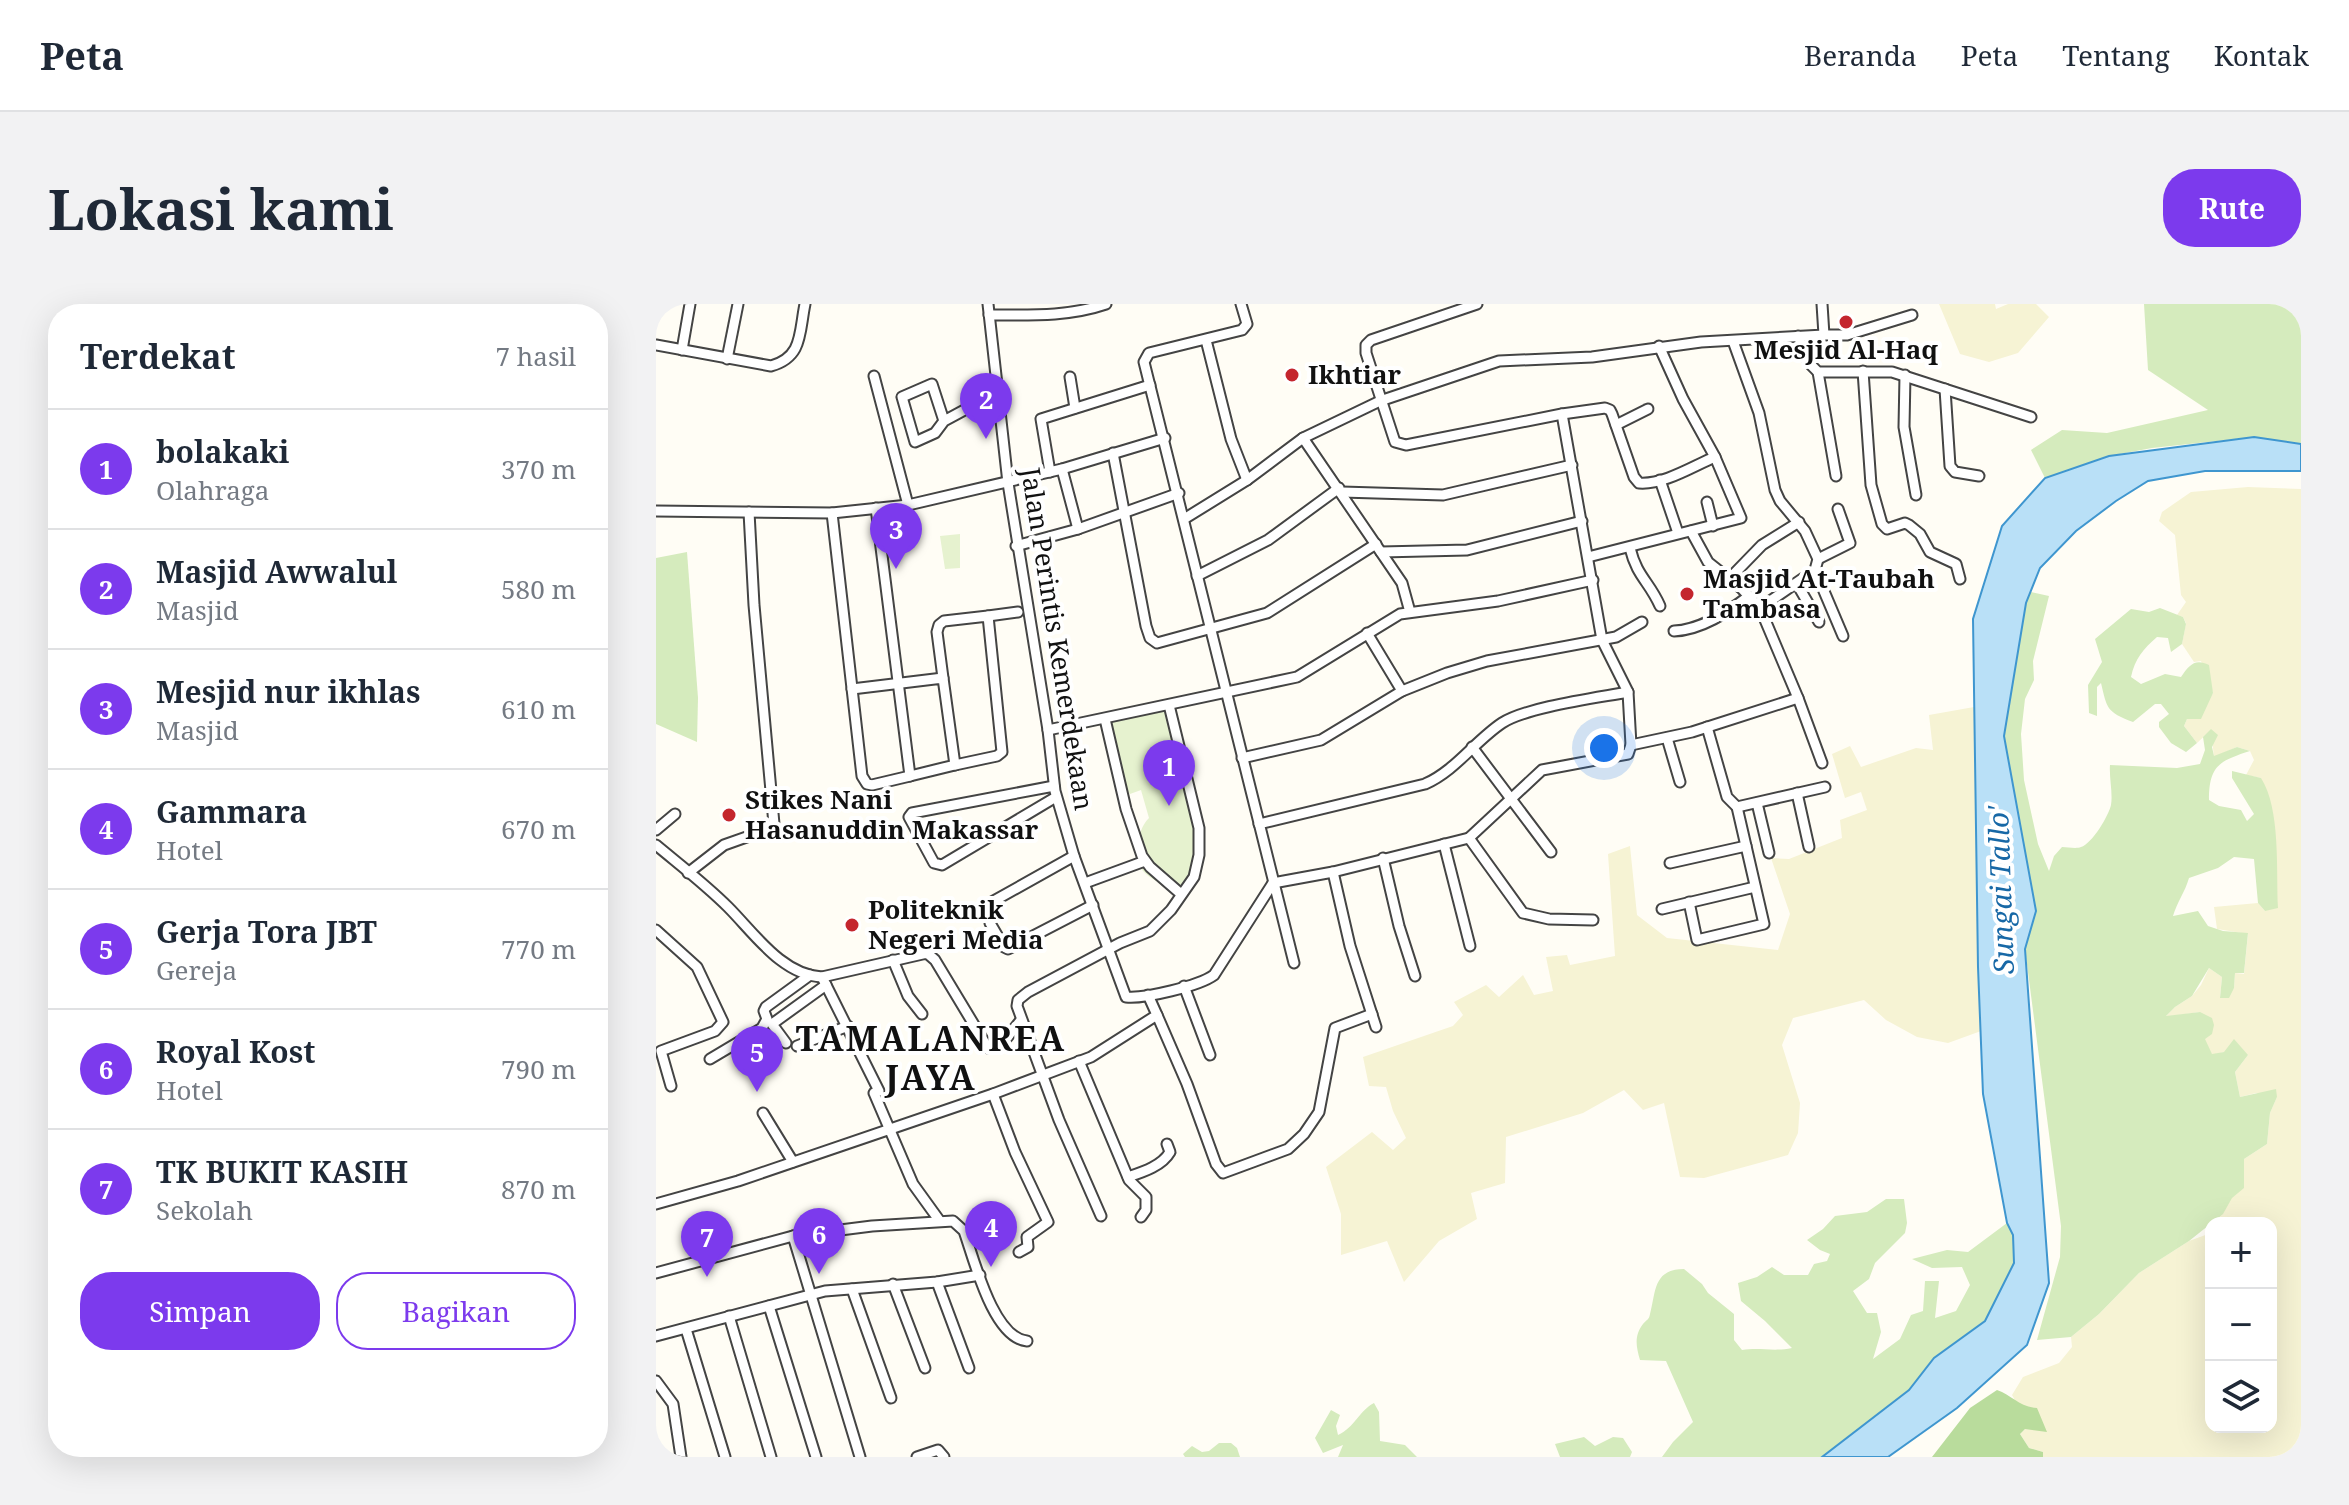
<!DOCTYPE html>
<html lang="id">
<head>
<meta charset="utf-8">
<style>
	:root { --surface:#fff; --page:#f2f2f3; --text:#1f2937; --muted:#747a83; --line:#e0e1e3; --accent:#7c3aed }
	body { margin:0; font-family:"Noto Serif",serif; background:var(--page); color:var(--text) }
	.controls { position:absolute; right:24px; bottom:24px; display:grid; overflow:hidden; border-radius:16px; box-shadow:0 8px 32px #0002 }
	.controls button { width:72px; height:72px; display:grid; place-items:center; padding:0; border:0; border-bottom:2px solid var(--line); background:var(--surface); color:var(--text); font:40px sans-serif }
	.you { position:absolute; left:948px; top:444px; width:28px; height:28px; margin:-20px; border:6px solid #fff; border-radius:50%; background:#1a73e8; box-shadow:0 0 0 12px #1a73e833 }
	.badge { display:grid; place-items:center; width:52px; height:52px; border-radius:50%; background:var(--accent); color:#fff; font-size:26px; font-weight:700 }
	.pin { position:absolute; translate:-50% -66px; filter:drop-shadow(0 2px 4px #0008) }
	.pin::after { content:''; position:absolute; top:42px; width:28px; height:24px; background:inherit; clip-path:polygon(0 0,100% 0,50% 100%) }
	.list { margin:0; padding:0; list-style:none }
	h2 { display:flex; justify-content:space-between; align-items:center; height:104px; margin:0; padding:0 32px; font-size:34px }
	h2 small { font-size:26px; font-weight:400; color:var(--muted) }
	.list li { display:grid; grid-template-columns:52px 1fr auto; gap:24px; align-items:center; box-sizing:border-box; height:120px; padding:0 32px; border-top:2px solid var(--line) }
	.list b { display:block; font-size:30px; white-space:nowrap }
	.list p { margin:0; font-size:26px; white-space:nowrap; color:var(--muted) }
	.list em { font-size:26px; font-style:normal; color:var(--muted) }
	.actions { display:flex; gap:16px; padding:24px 32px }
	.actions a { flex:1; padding:18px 0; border:2px solid var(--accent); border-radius:32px; text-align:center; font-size:28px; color:var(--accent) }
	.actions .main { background:var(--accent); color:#fff }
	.icon { flex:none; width:44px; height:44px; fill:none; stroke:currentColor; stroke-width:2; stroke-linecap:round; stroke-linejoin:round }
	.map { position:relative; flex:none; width:1645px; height:1153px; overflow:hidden; border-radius:32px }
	header { display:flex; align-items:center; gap:48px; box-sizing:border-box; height:112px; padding:0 40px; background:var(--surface); border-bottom:2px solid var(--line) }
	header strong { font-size:38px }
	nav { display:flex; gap:44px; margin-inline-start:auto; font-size:28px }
	.intro { display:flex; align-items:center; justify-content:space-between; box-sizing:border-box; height:192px; padding:0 48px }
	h1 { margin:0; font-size:56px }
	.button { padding:20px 36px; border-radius:32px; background:var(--accent); color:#fff; font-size:28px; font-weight:700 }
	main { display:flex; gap:48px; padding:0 48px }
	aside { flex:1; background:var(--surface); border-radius:32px; box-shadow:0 8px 32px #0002 }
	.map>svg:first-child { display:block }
	.farmland { fill:#f6f3d4 }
	.green { fill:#d5ebbd }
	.forest { fill:#b9dc9c }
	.pitch { fill:#e6f2cf }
	.water { fill:#b9e0f7; stroke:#3f96cf; stroke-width:2 }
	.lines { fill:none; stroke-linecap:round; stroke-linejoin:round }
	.minor-casing { stroke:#444; stroke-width:13 }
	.minor { stroke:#fff; stroke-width:9 }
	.poi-dot { fill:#c4262e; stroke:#fff; stroke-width:3 }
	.labels { text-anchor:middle; stroke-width:8; stroke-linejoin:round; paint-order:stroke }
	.poi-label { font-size:26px; font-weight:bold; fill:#111; stroke:#fff; text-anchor:start }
	.street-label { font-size:26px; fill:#111; stroke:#fff }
	.water-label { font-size:28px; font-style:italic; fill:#1768a6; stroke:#fff }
	.district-label { font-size:34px; font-weight:bold; letter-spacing:2px; fill:#111; stroke:#fff }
</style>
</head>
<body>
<header>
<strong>Peta</strong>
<nav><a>Beranda</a><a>Peta</a><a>Tentang</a><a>Kontak</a></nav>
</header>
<div class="intro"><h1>Lokasi kami</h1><a class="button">Rute</a></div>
<main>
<aside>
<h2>Terdekat<small>7 hasil</small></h2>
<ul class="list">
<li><span class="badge">1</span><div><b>bolakaki</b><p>Olahraga</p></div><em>370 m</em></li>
<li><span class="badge">2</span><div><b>Masjid Awwalul</b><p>Masjid</p></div><em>580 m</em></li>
<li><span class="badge">3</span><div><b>Mesjid nur ikhlas</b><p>Masjid</p></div><em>610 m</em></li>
<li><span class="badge">4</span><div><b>Gammara</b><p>Hotel</p></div><em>670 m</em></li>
<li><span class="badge">5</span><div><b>Gerja Tora JBT</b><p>Gereja</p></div><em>770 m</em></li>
<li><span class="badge">6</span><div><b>Royal Kost</b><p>Hotel</p></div><em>790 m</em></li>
<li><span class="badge">7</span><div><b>TK BUKIT KASIH</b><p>Sekolah</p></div><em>870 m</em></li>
</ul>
<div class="actions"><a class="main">Simpan</a><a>Bagikan</a></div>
</aside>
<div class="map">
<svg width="1645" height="1153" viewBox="0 0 1645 1153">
	<rect width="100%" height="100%" fill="#fffdf5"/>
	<g class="farmland">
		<path d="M1283,0H1339L1340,5L1352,0H1380L1393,13L1362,49L1333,58L1304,50Z"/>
		<path d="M1592,183L1645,185V1153H1387V1148L1373,1144L1364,1130L1369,1125L1370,1103L1360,1098L1356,1091L1367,1073L1403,1059L1416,1043L1415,1033L1443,1010L1483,969L1533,937L1555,929V1123H1615V919H1558L1557,914L1588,855L1611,840L1614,809L1621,793L1600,789L1584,793L1579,768L1592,751L1568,748L1556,751L1548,735L1544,708L1509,713L1519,703L1536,692L1545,681L1553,664L1566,673L1564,693L1578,684L1579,669L1588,670L1592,630L1561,625L1558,603L1602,599L1609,607L1605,474L1590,471L1598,456L1594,447L1581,443L1558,453L1555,426L1541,439L1528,422L1531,415L1552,397L1557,389L1545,357L1538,358L1526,340L1530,319L1527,313L1521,311L1530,298L1525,291L1519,231L1503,217L1506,208L1535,188Z"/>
		<path d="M1318,403L1325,727L1292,739L1261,733L1230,716L1208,696L1137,714L1126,741L1144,799L1142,829L1132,851L1048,874L1024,873L1008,799L987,806L968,786L927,809L850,833L849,879L815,889L821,915L783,937L748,978L731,937L685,951V910L670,863L716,828L737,846L750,834L737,807L730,783L713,782L707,753L797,722L807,711L798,698L830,681L843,693L867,671L878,691L897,687L890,653L911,651L914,661L959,652L952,550L974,542L981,611L1011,634L1122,646L1134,610L1115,554L1133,555L1186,534L1184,516L1211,506L1205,488L1189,494L1176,450L1194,442L1205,463L1260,444L1277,446L1273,411Z"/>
	</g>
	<g class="green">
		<path d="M1488,0H1645V140L1598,133L1496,144L1453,152L1389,174L1375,146L1406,126L1451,129L1552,106L1492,66Z"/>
		<path d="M31,248L42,394L41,438L0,420V254Z"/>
		<path d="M1375,288L1393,292L1377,357L1378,376L1369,395L1365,430L1368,476L1382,540L1393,567L1398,552L1406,543C1412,543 1420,545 1425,543C1436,540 1453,511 1455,501C1457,490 1453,473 1454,461L1521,464L1544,460L1549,446L1547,433L1555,425L1562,431L1556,443L1558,452L1581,443L1594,447C1563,457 1553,462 1553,496L1563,502L1585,506L1591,517L1598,510L1576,474V467L1605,474C1625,505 1620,567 1622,604L1609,607L1602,599L1598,555L1578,553L1562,564L1533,574C1529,588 1521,598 1517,612L1542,607L1552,622L1567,627L1592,629L1588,669H1579L1578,684L1573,694H1564L1566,673L1553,664L1536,692L1519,703L1510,712L1544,708L1556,714L1558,721L1556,730L1549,735L1556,750L1568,748L1578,735L1592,751L1579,768L1584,793L1620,785L1621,793L1614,809L1611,840L1588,855V884L1576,894L1567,910L1533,937L1483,969L1443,1010L1415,1033L1381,1036L1404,953L1405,922L1369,645L1380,607L1348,432L1370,299Z"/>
		<path d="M1504,304L1527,313L1530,320L1526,340L1515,348L1512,334L1501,333C1487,345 1479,355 1475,373L1485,380L1509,370L1525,373C1533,361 1539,354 1553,361L1557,389L1545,415H1531L1528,422L1541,439L1530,448L1515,439L1503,423V418L1513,410L1505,400H1499L1477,418C1450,408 1451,404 1445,379L1441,383V412L1433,409L1432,381L1446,358L1439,335L1475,305L1493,308Z"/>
		<path d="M1230,895H1248L1251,919L1249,929L1219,959L1213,975L1197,987L1211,1009H1221L1225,1028L1217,1055L1244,1035L1255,1011L1267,1007L1269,977H1283L1279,1014L1300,1007L1314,981L1306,963L1276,964L1256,955L1291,946L1312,948L1351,919L1357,931L1358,959L1329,1018L1278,1054L1253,1086L1166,1153H1006L1017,1138L1037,1118L1010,1057L984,1056C980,1042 978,1032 987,1020C991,1015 993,1016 994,1010C1000,988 997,965 1028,965L1046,980L1052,989L1078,1010V1036L1086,1046C1105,1043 1116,1048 1136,1044L1109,1017L1085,997L1082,979L1101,973L1116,963L1128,971H1152L1158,960L1171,957L1174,950L1164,946L1151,936L1167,925L1179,912L1211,908Z"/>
		<path d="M718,1099L723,1108L724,1137L749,1141L761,1153H682L687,1141L667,1149L659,1134L675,1106L684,1111L680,1122L682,1131C699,1123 703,1107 718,1099Z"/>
		<path d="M928,1133L939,1142L957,1133L967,1134L976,1148L974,1153H904L899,1140Z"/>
		<path d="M563,1139H575L581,1144L584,1153H529L527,1150L536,1142L546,1148L553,1147Z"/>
	</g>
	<path class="forest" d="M1341,1086C1356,1091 1363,1103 1381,1104L1391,1128L1369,1125L1364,1130L1373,1144L1387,1148V1153H1276L1314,1104Z"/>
	<g class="pitch">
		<path d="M304,230V264L289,265L284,232Z"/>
		<path d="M520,403L548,548L542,571L529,590C506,581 469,568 482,536C485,527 486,521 493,514L485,486L474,490C453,471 452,445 448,419Z"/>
	</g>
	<path class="water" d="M1598,133L1645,140V167H1549L1492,177L1460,197L1420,227L1384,264L1370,299L1348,432L1380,607L1369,645L1393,979L1371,1041L1301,1104L1232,1153H1166L1253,1086L1278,1054L1329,1017L1358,959L1357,931L1351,919L1327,790L1322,663L1317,315L1346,222L1389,174L1453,152Z"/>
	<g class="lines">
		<g class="minor-casing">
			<g id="minor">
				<path d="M332,0L352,179L392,426L399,487L418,552L470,693C488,695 543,682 558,671L617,579"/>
				<path d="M585,0L591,20L586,26L493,49L488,58L638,659"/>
				<path d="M821,0L715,36L710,41V49L739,138L750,141L906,110L949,104L954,106L956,110L978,173L983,179C1008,181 1037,162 1059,153"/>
				<path d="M333,11C372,11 412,13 450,0"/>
				<path d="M1168,31H1191L1256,11"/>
				<path d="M1142,32L1153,59L1162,68H1236L1375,113"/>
				<path d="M550,36L575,135L591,176"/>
				<path d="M1077,37L1103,109L1119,186L1124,197L1149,227L1162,255L1159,266L1104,304"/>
				<path d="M0,41L115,62C147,53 143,29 149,0"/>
				<path d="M26,46L34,0"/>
				<path d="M71,55L82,0"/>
				<path d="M1207,67L1215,181L1226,220L1231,225L1249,219L1253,221L1264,230L1274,248L1300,260L1304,275"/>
				<path d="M1162,68L1180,172"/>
				<path d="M1249,71L1248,123L1260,191"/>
				<path d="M218,72L252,201"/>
				<path d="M414,73L419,104"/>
				<path d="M1289,85L1294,162L1299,168L1323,172"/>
				<path d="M288,117L279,129L259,138L246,93L276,80L288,117L314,103L342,101"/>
				<path d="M960,121L992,105"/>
				<path d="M647,134L746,279L754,308"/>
				<path d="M457,149L490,322L494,334L501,339L611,309L720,240"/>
				<path d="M406,165L422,225"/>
				<path d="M394,168L385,115L494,81"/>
				<path d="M1004,176L1022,229"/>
				<path d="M686,188L787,191L916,161"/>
				<path d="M1051,198L1057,222"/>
				<path d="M0,207L176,209L252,201L406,165L509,134"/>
				<path d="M176,209L206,472L211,480L216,481L254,472L220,204"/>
				<path d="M528,215L591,176L647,134L724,97L843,57L936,53L1045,38L1168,31L1166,0"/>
				<path d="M1035,227L1052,258L1086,285L1104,304L1142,394L1166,459"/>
				<path d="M360,242L422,225L523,189"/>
				<path d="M974,244C981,273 993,277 1004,302"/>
				<path d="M725,248L811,246L926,217"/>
				<path d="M932,253L1085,214L1059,153L1027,95L1003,42"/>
				<path d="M1162,255L1194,239L1182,205"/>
				<path d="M1159,266L1187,332"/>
				<path d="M541,272L612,236L683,184"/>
				<path d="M1073,275L1106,241L1143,218"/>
				<path d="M1141,280L1163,318"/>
				<path d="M332,312L362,308"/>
				<path d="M1018,327C1045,326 1072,308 1093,292"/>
				<path d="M711,329L746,387"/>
				<path d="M287,374L281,328L283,321L288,317L332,312L346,448L341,452L299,461"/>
				<path d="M196,385L287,374L299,461L254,472"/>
				<path d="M449,415L470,505L486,552L494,563L525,590"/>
				<path d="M392,426L641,373L744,310L842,297L937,276"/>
				<path d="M1011,434L1024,478"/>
				<path d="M975,441L1036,428L1142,394"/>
				<path d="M816,443L895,548"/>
				<path d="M586,454L665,436L746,387L791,369L831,357L960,333L986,318"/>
				<path d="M398,482L256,509L253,513L278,559L286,561L400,493"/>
				<path d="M1141,489L1153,543"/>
				<path d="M1101,499L1113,549"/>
				<path d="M1081,503L1169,483"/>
				<path d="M603,520L769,480C799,467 819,437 846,419C871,403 940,394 972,388"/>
				<path d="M0,526L19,510"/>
				<path d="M813,534L867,609L893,615L937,616"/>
				<path d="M788,540L814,642"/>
				<path d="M0,541C24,561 50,581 72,603C98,629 126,671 166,673L271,649L279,656L332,744H338L349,736L365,716"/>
				<path d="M727,554L743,622L759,672"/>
				<path d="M1014,559L1090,542"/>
				<path d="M677,568L694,642L720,723"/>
				<path d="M32,569L68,541L116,524L118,520L98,301L93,208"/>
				<path d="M429,579L489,557"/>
				<path d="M617,579L677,568L813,534L886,466L972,450L975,441L972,388L946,336L906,110"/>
				<path d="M1033,598L1041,636L1108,620L1081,503L1071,493L1051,423"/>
				<path d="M1006,605L1099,583"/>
				<path d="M318,608L418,552"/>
				<path d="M334,609V619L348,643L352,645L437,601"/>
				<path d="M0,626L41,663L67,718L59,727L5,747L15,782"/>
				<path d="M237,656L252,692L266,710"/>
				<path d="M166,673L223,787L218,789L257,880L283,916"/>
				<path d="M528,682L554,751"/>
				<path d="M501,711L531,780L560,860L567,869L632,845L648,830L663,808L679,724L716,710"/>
				<path d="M130,739L116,720L170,681"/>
				<path d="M141,742L192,722"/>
				<path d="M54,755L106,724L111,715L108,707L110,703L154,671"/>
				<path d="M423,757L473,876L490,893V906L485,913"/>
				<path d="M337,790L359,848L392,918L371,933L372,943L363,948"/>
				<path d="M107,809L137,858"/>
				<path d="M472,873C487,868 506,862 514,848L511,840"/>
				<path d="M0,900L82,877L337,790L435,753L501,711L492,691"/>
				<path d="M445,912L403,816L361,702L362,696L372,688L464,639L494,627L515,606L538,573L543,551V524L513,401"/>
				<path d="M137,932L204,1153"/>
				<path d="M0,969L137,932L216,922L297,917L308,927C318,955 337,1034 371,1037"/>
				<path d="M281,978L313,1064"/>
				<path d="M237,980L269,1064"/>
				<path d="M196,985L235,1094"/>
				<path d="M113,1002L160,1153"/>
				<path d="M73,1012L115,1153"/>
				<path d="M30,1025L69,1153"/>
				<path d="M0,1032L169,987L281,978L324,971"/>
				<path d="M0,1077L17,1100L25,1153"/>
				<path d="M261,1153L282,1146L288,1153"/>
			</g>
		</g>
		<use href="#minor" class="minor"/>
	</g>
	<g class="poi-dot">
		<circle cx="1190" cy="18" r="8"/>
		<circle cx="636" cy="71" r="8"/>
		<circle cx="1031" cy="290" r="8"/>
		<circle cx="73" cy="511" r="8"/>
		<circle cx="196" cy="621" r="8"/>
	</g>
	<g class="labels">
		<g class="poi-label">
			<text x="1190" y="55" text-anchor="middle">Mesjid Al-Haq</text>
			<text x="652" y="80">Ikhtiar</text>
			<text x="1047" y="284">Masjid At-Taubah<tspan x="1047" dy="30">Tambasa</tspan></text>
			<text x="89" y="505">Stikes Nani<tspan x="89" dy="30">Hasanuddin Makassar</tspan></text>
			<text x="212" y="615">Politeknik<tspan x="212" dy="30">Negeri Media</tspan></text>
		</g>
		<g class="street-label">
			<text transform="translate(401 335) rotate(81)" y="9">Jalan Perintis Kemerdekaan</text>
		</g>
		<g class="water-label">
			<text transform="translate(1345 586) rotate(-92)" y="10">Sungai Tallo'</text>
		</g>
		<g class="district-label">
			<text x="275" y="747">TAMALANREA<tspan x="275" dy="39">JAYA</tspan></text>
		</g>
	</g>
</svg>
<div class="controls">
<button>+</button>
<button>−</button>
<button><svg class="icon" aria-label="layers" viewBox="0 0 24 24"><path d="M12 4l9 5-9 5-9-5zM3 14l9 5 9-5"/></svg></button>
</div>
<div class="you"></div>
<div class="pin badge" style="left:513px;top:502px">1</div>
<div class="pin badge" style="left:330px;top:135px">2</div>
<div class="pin badge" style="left:240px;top:265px">3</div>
<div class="pin badge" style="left:335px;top:963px">4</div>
<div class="pin badge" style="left:101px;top:788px">5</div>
<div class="pin badge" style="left:163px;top:970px">6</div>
<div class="pin badge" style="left:51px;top:973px">7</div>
</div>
</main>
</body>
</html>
